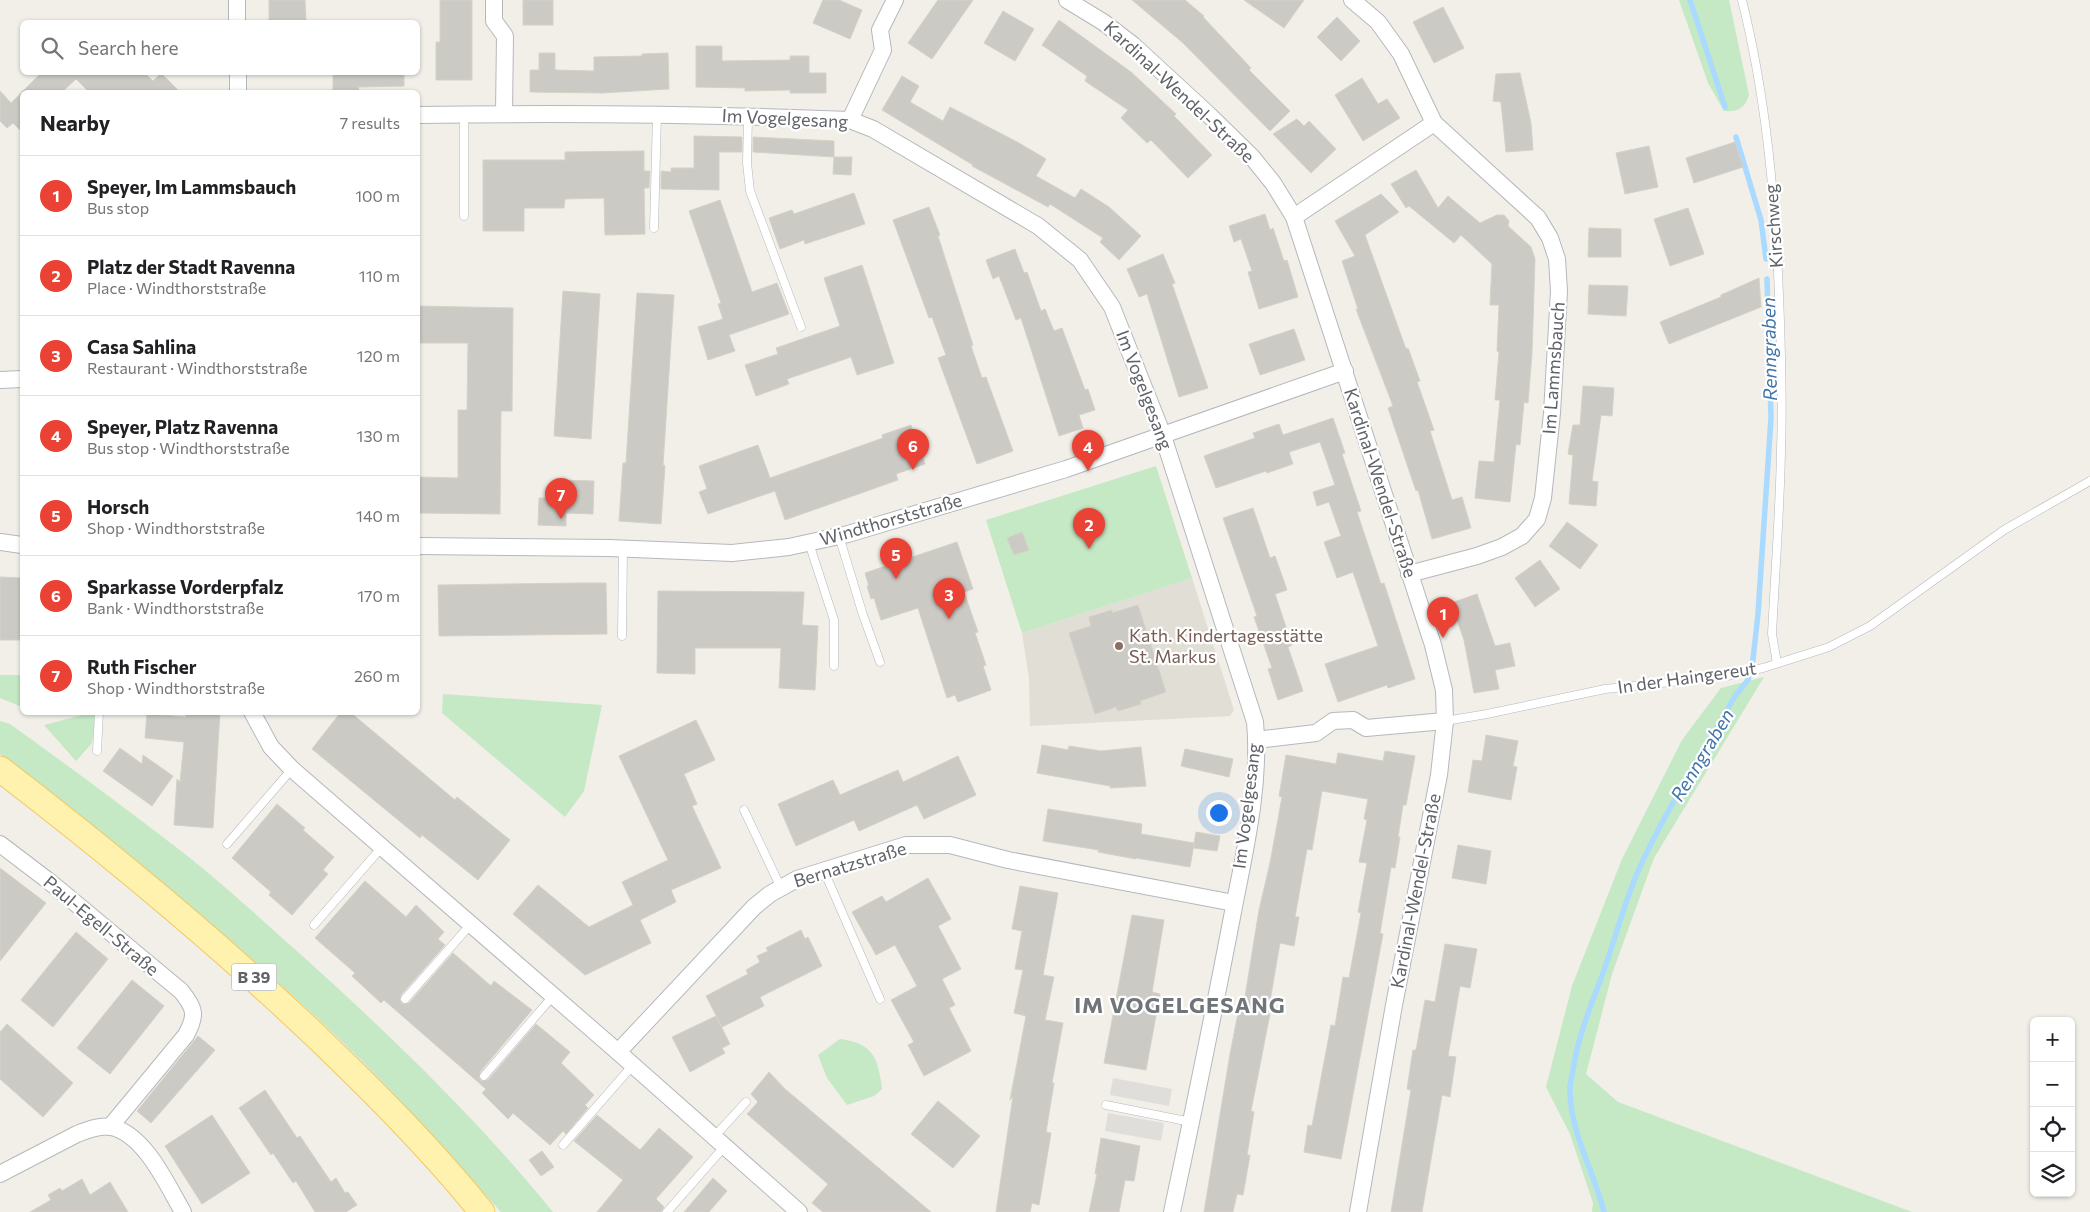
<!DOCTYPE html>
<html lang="en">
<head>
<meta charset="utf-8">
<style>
	:root { --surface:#fff; --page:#f2f2f2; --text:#202124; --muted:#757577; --line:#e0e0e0; --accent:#ea4335 }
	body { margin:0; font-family:Commissioner,sans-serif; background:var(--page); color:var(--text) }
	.controls { position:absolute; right:15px; bottom:15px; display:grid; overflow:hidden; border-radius:8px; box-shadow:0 1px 4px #0004 }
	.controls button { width:45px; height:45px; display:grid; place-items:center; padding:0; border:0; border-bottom:1px solid var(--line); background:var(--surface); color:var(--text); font:25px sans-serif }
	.you { position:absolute; left:1218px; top:812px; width:18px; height:18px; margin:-12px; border:4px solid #fff; border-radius:50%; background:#1a73e8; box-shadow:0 0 0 8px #1a73e833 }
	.badge { display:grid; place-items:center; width:32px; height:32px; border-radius:50%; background:var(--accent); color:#fff; font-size:16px; font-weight:700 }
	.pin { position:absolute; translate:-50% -41px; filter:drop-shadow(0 1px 2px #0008) }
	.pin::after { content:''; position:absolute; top:26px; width:18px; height:15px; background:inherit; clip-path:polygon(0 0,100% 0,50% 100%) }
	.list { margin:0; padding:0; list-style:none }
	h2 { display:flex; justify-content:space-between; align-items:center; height:65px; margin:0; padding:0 20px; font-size:21px }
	h2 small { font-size:16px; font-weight:400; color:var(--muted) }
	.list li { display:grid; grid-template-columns:32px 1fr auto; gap:15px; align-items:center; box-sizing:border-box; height:80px; padding:0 20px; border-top:1px solid var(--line) }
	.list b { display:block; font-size:19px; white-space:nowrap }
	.list p { margin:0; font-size:16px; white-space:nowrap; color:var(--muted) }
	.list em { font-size:16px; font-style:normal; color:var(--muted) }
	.icon { flex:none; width:28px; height:28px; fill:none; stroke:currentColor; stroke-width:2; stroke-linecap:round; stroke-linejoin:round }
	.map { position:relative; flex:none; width:2090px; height:1212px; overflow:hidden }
	.search { position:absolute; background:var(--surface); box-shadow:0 1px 4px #0004; left:20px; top:20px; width:400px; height:55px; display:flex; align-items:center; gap:12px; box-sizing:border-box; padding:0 18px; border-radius:8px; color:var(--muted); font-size:19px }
	.panel { position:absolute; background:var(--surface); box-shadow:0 1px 4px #0004; left:20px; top:90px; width:400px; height:625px; border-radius:8px }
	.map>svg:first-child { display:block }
	.industrial { fill:#e0deda }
	.education { fill:#e1ded6 }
	.green { fill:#c5e8c5 }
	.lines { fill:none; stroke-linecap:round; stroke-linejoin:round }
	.stream { stroke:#aadaff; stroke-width:5.5 }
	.building { fill:#cccac5; stroke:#d6d1c6 }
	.service-casing { stroke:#b5b8bc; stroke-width:9 }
	.minor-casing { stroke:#b5b8bc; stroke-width:18 }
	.primary-casing { stroke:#f2c960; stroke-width:27 }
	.service { stroke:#fff; stroke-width:8 }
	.minor { stroke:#fff; stroke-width:16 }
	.primary { stroke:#fff2af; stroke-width:25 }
	.education-dot { fill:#8d6e63; stroke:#fff; stroke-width:2 }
	.labels { text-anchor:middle; stroke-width:4.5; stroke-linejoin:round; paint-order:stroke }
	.shield { fill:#fff; stroke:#8f9295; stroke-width:1 }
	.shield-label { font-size:16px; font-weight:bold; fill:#5f6368 }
	.street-label { font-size:18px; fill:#5f6368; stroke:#fff }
	.education-label { font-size:18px; fill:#785e54; stroke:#fff; text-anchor:start }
	.water-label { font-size:19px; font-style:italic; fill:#4174aa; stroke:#fff }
	.district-label { font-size:22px; font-weight:bold; letter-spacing:1px; fill:#70757a; stroke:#fff }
</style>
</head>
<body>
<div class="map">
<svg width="2090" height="1212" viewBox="0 0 2090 1212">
	<rect width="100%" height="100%" fill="#f1efe8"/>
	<g class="industrial">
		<path d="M1113,1078L1172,1089L1169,1106L1110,1095Z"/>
		<path d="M1108,1113L1164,1123L1161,1141L1105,1131Z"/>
	</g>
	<path class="education" d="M1192,578L1234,710L1230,716L1030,726L1029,678L1022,633Z"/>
	<g class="green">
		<path d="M1679,0H1729L1749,95C1745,108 1738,112 1724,111L1708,83Z"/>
		<path d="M1156,466L1192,578L1022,633L986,520Z"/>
		<path d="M0,675H22V707L0,698Z"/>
		<path d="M1764,677L1654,858L1612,974L1586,1074L1618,1102L1912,1212H1592L1593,1203L1570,1134L1546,1087L1572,986L1622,859L1682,740L1721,688Z"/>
		<path d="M443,694L602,705L584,791L565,817L442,713Z"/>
		<path d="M90,713H96L92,743L76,761L44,725Z"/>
		<path d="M0,721L10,724C63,762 116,801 168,841C217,878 262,920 308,961C395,1040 479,1121 553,1212H501C441,1145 381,1076 314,1015C213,922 108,837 0,754Z"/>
		<path d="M840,1039C873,1043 878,1058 882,1089L874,1096L847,1105L827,1078L818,1055Z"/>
	</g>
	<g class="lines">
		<g class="stream">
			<path d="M1690,0L1725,107"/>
			<path d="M1736,137L1761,220L1766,259"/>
			<path d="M1604,1212C1594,1171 1571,1135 1570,1092C1569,1085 1572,1077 1573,1070C1578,1037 1590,1007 1602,976C1615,940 1624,903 1639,869C1666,809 1703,754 1735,696L1748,680L1753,659L1758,614L1771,418L1767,279"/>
		</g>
	</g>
	<g class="building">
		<path d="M269,0H305L306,20H269Z"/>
		<path d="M440,0H472V80H436V42H440Z"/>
		<rect x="523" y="0" width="30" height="25"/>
		<path d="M823,0H839L862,10L850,39L813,23Z"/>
		<path d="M938,0H973L932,59L908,43Z"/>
		<path d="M1132,0H1185L1204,16L1203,17L1251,68L1249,70L1290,111L1270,131L1183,43Z"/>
		<path d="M1244,0H1304L1284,28Z"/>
		<path d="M1443,7L1464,48L1434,63L1413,22Z"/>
		<path d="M1003,11L1034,29L1015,61L984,43Z"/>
		<path d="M1337,17L1360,41L1341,61L1317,37Z"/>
		<path d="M1059,20L1131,72L1176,114L1174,116L1212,155L1188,178L1151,140L1147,143L1121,118L1128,110L1085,81L1087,76L1042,45Z"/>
		<path d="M696,46H722V61L790,60V56H809V73H826V93H790V90L745,91V88L696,87Z"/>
		<path d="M539,53H555V70L594,71V57L642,56V54L668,53L669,89L602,93L530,92V70H539Z"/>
		<path d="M42,72H144L153,81L161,73L180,92H89L76,79L62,92H22V132L13,123L7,128L0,121V91L11,103Z"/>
		<path d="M333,72H404V86L358,87L359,90H333Z"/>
		<path d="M1520,73L1531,123L1533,150L1506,152L1501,102L1493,101L1496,74Z"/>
		<path d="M902,76L919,86L910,102L943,121L950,107L1019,143L1046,159L1036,176L1075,198L1081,189L1109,207L1141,236L1119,260L1100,242L1103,238L1050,204L1048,207L972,166L973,165L882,110Z"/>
		<path d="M1362,78L1378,104L1387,99L1400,118L1363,141L1335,95Z"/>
		<path d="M1297,119L1304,126L1309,121L1336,149L1311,173L1273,134Z"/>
		<path d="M694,136L742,137V152H719V190L661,189V171L671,172V168H694Z"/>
		<path d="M753,137L834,141V157L753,152Z"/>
		<path d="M1735,142L1743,167L1694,183L1686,158Z"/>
		<path d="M1649,146L1658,187L1625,194L1616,153Z"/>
		<path d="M644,151V171H650L649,188H644L645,234L605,235L604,198L565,199L564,208H524V231H483V160H565V152Z"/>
		<path d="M834,157H852L851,175L833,174Z"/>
		<path d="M1416,170L1438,208L1448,196L1480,223L1497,215H1504L1509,221L1508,226L1531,247L1535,259L1532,353L1528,403L1524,402L1520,445L1516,444L1510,502L1475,498L1479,461L1494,462L1500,400H1495L1499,352L1497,351L1499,305H1490L1492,264L1461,235L1454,243L1409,206L1406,208L1391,184Z"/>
		<path d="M854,193L865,224L805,244L804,240L780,249L769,218L792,210L794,214Z"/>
		<path d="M1381,194L1399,212L1365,235L1406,349L1408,348L1420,381L1417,382L1434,430L1430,431L1452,500L1462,497L1471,528L1432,539L1418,490L1416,491L1388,408L1393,406L1356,309H1358L1342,261L1355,256L1335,221Z"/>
		<path d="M720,200L752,292L777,283L789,314L729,335L735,351L708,360L698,327L723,319L718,304L721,303L689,211Z"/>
		<path d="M929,207L940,235L938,236L973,345L971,346L982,378L986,377L1013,451L977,464L938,358L946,355L932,317L929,318L893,220Z"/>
		<path d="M1688,208L1704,254L1670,266L1654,219Z"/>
		<path d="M1265,214L1270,230L1273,228L1284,261L1287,260L1298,297L1259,309L1248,272L1252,271L1241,239L1234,242L1229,226Z"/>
		<path d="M1589,228L1621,229V257H1588Z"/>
		<path d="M1015,249L1024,273L1027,272L1041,311L1045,309L1054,331L1062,328L1085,390L1088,389L1095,410L1079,415L1083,428L1059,436L1021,318L1016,320L999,276L993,279L986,260Z"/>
		<path d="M1163,254L1175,283L1172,284L1208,388L1179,397L1147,294L1139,297L1127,269Z"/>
		<path d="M862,265L894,363L857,375L851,357L787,379L789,384L756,396L745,365L778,354L776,348L840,326L824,278Z"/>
		<path d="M1759,278L1761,307L1669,344L1660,322L1721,297V295Z"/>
		<path d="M1589,285L1628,286L1626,316L1588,314Z"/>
		<path d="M563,291L600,294L591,439L554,436Z"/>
		<path d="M637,293L674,295L663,465L665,466L661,524L619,521L623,463H626Z"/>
		<path d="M418,306L513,308L512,411H501L500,514L418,513V477L458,478V410H467L468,343H418Z"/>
		<path d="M1294,329L1305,360L1260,375L1249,344Z"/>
		<path d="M1583,386L1614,388L1612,416L1601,415L1592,481L1598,482L1596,506L1569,504L1573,455L1568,454L1573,425H1580Z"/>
		<path d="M1333,418L1345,453L1342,454L1361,511L1357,512L1381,584L1384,583L1415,679L1388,688L1387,685L1338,702L1325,664L1378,646L1353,572L1337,578L1324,542L1341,536L1329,502L1317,506L1313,492L1335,485L1320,442L1289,452L1293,464L1267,473L1266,471L1216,488L1204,456L1255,438L1253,433L1279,424L1283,435Z"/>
		<path d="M911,425L925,464L896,474L898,480L785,520L775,491L708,514L699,492L707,489L699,466L758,445L770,478L883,438L882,435Z"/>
		<path d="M557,480L594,481L593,514L566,513V526L538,525L539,498H556Z"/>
		<path d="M1253,508L1270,558L1275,556L1287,590L1275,594L1292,645L1288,647L1303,691L1278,700L1268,669L1272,668L1254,617L1257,616L1223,518Z"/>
		<path d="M1567,522L1598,545L1580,569L1549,546Z"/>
		<path d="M1022,532L1029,550L1014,555L1007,538Z"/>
		<path d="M957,542L973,589L964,592L978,632L975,633L986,665L983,666L991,690L958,702L955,695L947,698L918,608L881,620L874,598L871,599L867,586H869L865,573Z"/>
		<path d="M1540,560L1560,589L1535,607L1515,578Z"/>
		<path d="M0,577L22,578V640H0Z"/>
		<path d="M580,583H606L607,634L439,636L438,585Z"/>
		<path d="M658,591L804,592L802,625L818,626L815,690L779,688L781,648H695V674L657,673Z"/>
		<path d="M1477,594L1495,646L1510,643L1515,666L1495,670L1499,689L1474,693L1464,640L1451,603Z"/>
		<path d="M1138,605L1166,692L1140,701L1141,704L1118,711L1116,707L1095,714L1069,633L1091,626L1089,617L1112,610V613Z"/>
		<path d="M186,712H220L213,828L174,825L177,779L180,782L184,742L145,738L147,714L186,717Z"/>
		<path d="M341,712H350L455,800L457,797L510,840L478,880L422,835L420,838L312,749Z"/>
		<path d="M696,720L715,760L684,774L697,804L692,806L721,868L671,890L676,902L640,920L651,943L585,975L513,914L538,885L589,927L633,905L622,882L668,860L619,756Z"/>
		<path d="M1486,735L1518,741L1513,766L1517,767L1511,800L1468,792L1473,760L1482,761Z"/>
		<path d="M1042,745L1068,750L1069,746L1101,751L1141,747L1146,786L1110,788V786L1037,773Z"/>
		<path d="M120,748L142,764L143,755L173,776L152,806L103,771Z"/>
		<path d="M1185,749L1233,759L1229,777L1181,766Z"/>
		<path d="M1385,751L1415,756L1406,805H1403L1398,837H1400L1395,868L1391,867L1380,933L1383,934L1341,1159L1304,1152L1308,1125L1312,1126L1331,1025L1335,1026L1343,977L1349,978L1361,913L1358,912L1367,863L1359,862L1367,820L1364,819L1368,799L1322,791L1312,850L1307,849L1295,917H1299L1294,946L1280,943L1268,1013L1270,1014L1251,1111L1254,1112L1247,1155H1250L1243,1195L1237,1194L1233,1212H1204L1230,1054L1239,1008L1243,1009L1259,910L1270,863L1282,797L1279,796L1286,755L1336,764L1338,753L1383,761Z"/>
		<path d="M958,756L976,795L924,819L917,805L859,831L854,820L796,846L778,804L833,780L840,795L898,770L903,782Z"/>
		<path d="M277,804L305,828L303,830L334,857L323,870L328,874L292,915L269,895L271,892L232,858Z"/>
		<path d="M1048,809L1142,824L1141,834L1194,843L1196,832L1220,836L1217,851L1194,848V844L1190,867L1136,858V859L1098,852L1099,850L1043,841Z"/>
		<path d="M1458,845L1491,851L1486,884L1452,878Z"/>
		<path d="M0,868L46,903L0,961Z"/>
		<path d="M928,878L951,919L938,926L961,969L942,979L955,1005L949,1008L971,1051L924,1076L908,1045L914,1042L891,1000L917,986L895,945L876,955L852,912L882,896L886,902Z"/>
		<path d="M365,881L406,917L416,905L444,932L438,939L445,945L401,995L400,1000L402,1004L409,1003L453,953L491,986L494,981L532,1010L480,1072L479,1077L481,1081L488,1080L536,1024L570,1052L561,1063L594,1095L585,1105L588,1108L566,1134L563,1131L550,1145L513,1113L508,1119L482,1093L486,1089L384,1000L381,1003L352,976L355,973L315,938Z"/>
		<path d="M1020,886L1058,893L1043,975L1054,977L1045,1020L1063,1023L1052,1083H1054L1046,1132L1051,1133L1039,1205L1032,1203L1030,1212H996L1013,1096L1010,1100L1026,1016L1014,1013L1023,970L1015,969L1022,931L1012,929Z"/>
		<path d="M1132,915L1164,920L1152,992L1160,994L1146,1070L1104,1063Z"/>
		<path d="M801,930L805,939L808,937L822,966L760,997L764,1006L722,1027L706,996L748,974L746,970L760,962L757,956L768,951L766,948Z"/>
		<path d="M76,932L108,959L53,1027L21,1000Z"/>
		<path d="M1445,944L1477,949L1470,988L1460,986L1448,1056L1456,1057L1450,1097L1442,1095L1422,1212H1391L1411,1090L1407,1089L1413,1050H1416L1425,1000L1435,1002Z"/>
		<path d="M132,980L164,1006L110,1074L77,1048Z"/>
		<path d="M716,1016L730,1044L722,1048L725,1053L690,1072L672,1037Z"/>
		<path d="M7,1024L73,1083L43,1117L0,1079V1032Z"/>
		<path d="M198,1036L215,1050L151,1123L137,1111Z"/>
		<path d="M769,1072L785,1089L931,1212H823L812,1203L828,1184L747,1114L758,1102L751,1094Z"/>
		<path d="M265,1090L297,1138L300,1136L331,1182L336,1178L345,1193L348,1192L357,1205L346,1212H315L296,1181L293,1183L273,1153L271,1155L239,1108Z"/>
		<path d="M938,1101L980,1136L953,1168L911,1134Z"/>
		<path d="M212,1115L250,1173L202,1204L165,1146Z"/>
		<path d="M597,1115L640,1150L659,1128L693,1157L656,1199L664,1207L661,1212H597L623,1180L574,1141Z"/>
		<path d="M1101,1138L1140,1146L1134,1181L1125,1180L1119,1212H1089L1097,1174H1095Z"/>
		<path d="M542,1151L554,1167L541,1176L529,1160Z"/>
		<path d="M713,1178L727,1191L709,1212H684Z"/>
		<path d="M82,1179L90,1195L110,1182L128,1212H30L51,1200L48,1195L60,1188L62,1191Z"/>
	</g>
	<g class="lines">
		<g class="service-casing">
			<g id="service">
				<path d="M1742,0C1766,96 1775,196 1779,295C1781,346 1783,398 1781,450C1780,511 1775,573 1772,634L1777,663"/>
				<path d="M748,116L747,163L750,191L801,327"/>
				<path d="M464,216V114"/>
				<path d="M654,228L657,115"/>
				<path d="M839,536L863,615L880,662"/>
				<path d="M809,543L834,620V666"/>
				<path d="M622,636L623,549"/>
				<path d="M1445,721L1487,714L1605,689L1727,676L1763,668L1829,647L1870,626L2004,530L2090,481"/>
				<path d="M97,751L99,712"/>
				<path d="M744,810L781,888"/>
				<path d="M227,844L292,769"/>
				<path d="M824,871L880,999"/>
				<path d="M314,925L382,847"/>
				<path d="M405,999L471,924"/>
				<path d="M484,1076L553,996"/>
				<path d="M1106,1105L1191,1122"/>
				<path d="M714,1137L746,1102"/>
				<path d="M563,1145L633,1065"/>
				<path d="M667,1212L724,1147"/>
			</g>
		</g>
		<g class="minor-casing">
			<g id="minor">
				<path d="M237,0V22"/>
				<path d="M494,0V21L505,36L504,113"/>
				<path d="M1067,0L1103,22L1133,45L1208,114L1252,157L1273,183L1294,217L1433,645L1444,690L1445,721L1439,775L1394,1005L1358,1212"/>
				<path d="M1352,0L1378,22L1401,54L1434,123L1538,218L1550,238L1557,259L1559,291L1552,413L1543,498L1537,519L1522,536L1502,547L1477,556L1409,574"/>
				<path d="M238,72V92"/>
				<path d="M418,115C562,113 706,114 850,120L873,129L1038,226L1080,260L1112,307L1162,433L1255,722C1261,786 1244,854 1232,917C1213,1016 1193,1114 1172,1212"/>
				<path d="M850,120L883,50L880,30L895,0"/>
				<path d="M1294,217L1434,123"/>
				<path d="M0,380L22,379"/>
				<path d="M0,542L22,545"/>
				<path d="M418,546L609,548L732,553L789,547L848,534L1066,469L1345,371"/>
				<path d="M252,712L271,747L292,769L618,1052L799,1212"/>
				<path d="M1256,740L1316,733L1333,721L1353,720L1366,728L1445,721"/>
				<path d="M0,844L50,882L181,991C195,1008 197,1015 186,1035L110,1127"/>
				<path d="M618,1052L754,907L770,894L797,879L906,845H950L1008,860L1234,903"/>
				<path d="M0,1174L77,1134C87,1130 100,1125 111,1127C145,1134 167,1185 183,1212"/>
			</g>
		</g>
		<g class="primary-casing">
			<path id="primary" d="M0,769C112,855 217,942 319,1039C376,1094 432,1150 482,1212"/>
		</g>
		<use href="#service" class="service"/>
		<use href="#minor" class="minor"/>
		<use href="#primary" class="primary"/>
	</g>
	<circle class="education-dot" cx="1119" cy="646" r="5"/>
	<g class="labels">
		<rect class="shield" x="231.5" y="963.5" width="45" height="27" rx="4"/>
		<g class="shield-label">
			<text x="254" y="983">B 39</text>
		</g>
		<g class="street-label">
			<text transform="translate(1179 92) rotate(43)" y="6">Kardinal-Wendel-Straße</text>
			<text transform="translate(785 119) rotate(3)" y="6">Im Vogelgesang</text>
			<text transform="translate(1774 226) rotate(-94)" y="6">Kirschweg</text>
			<text transform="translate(1554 368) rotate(-86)" y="6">Im Lammsbauch</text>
			<text transform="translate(1144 390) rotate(69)" y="6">Im Vogelgesang</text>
			<text transform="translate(1380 483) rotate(72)" y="6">Kardinal-Wendel-Straße</text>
			<text transform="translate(891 520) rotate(-16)" y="6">Windthorststraße</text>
			<text transform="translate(1687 678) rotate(-8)" y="6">In der Haingereut</text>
			<text transform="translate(1247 806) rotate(-83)" y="6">Im Vogelgesang</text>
			<text transform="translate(850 865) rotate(-17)" y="6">Bernatzstraße</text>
			<text transform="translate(1416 891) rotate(-79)" y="6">Kardinal-Wendel-Straße</text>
			<text transform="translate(101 926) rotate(40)" y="6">Paul-Egell-Straße</text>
		</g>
		<g class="education-label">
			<text x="1129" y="642">Kath. Kindertagesstätte<tspan x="1129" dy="21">St. Markus</tspan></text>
		</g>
		<g class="water-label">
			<text transform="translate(1769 349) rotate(-91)" y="7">Renngraben</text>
			<text transform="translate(1702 755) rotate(-59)" y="7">Renngraben</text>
		</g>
		<g class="district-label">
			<text x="1180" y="1013">IM VOGELGESANG</text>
		</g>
	</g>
</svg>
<div class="controls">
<button>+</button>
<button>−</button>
<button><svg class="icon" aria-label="locate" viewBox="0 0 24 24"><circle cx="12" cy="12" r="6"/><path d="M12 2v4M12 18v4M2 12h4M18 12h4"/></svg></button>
<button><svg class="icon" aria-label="layers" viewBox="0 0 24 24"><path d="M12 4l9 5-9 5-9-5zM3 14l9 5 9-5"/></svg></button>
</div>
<div class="you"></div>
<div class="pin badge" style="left:1443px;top:638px">1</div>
<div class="pin badge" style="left:1089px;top:549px">2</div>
<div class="pin badge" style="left:949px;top:619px">3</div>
<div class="pin badge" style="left:1088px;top:471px">4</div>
<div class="pin badge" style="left:896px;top:579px">5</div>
<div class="pin badge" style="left:913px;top:470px">6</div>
<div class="pin badge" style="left:561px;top:519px">7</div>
<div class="search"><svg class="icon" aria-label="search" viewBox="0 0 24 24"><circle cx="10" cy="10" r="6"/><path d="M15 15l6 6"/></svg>Search here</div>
<section class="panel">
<h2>Nearby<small>7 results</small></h2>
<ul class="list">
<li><span class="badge">1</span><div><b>Speyer, Im Lammsbauch</b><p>Bus stop</p></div><em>100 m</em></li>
<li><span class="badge">2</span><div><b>Platz der Stadt Ravenna</b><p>Place · Windthorststraße</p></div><em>110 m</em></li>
<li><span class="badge">3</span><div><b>Casa Sahlina</b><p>Restaurant · Windthorststraße</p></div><em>120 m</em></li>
<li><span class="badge">4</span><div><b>Speyer, Platz Ravenna</b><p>Bus stop · Windthorststraße</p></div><em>130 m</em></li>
<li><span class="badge">5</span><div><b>Horsch</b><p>Shop · Windthorststraße</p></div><em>140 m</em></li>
<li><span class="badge">6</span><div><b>Sparkasse Vorderpfalz</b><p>Bank · Windthorststraße</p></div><em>170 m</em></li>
<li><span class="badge">7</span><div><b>Ruth Fischer</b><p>Shop · Windthorststraße</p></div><em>260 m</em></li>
</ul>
</section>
</div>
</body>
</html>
